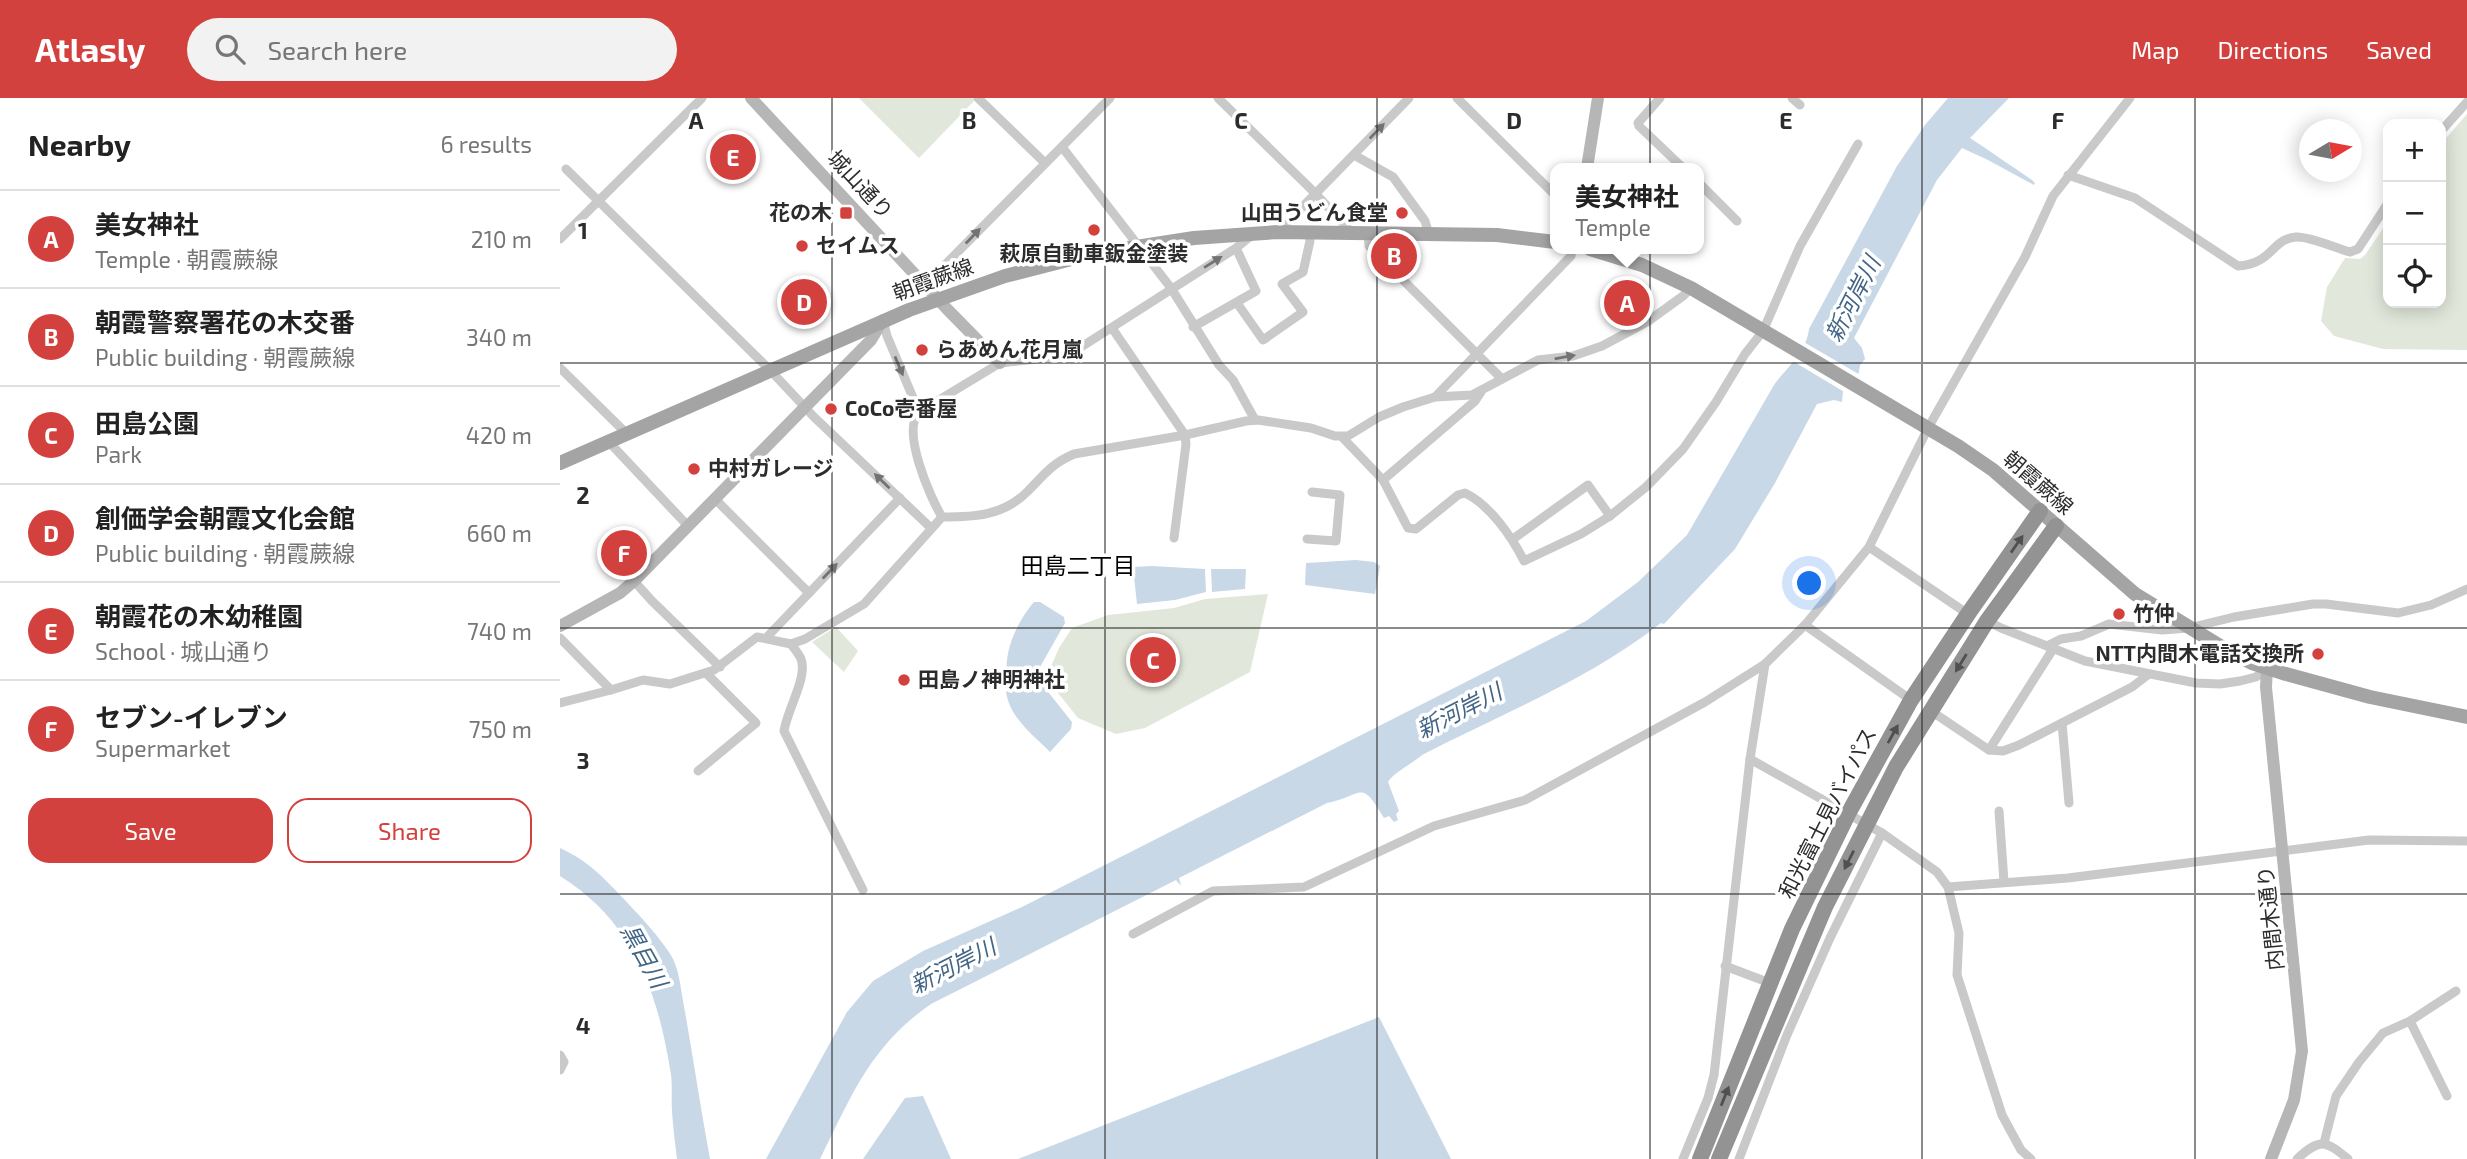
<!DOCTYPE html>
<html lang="en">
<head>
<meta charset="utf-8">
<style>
	:root { --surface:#fff; --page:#f2f2f2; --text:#222; --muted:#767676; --line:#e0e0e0; --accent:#d3413e }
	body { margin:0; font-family:"Exo 2","Noto Sans JP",sans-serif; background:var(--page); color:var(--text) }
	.controls { position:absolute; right:21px; top:21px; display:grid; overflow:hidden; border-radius:14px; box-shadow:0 4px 18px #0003 }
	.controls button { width:63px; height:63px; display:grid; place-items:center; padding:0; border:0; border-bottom:2px solid var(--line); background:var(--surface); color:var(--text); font:35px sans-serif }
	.compass { position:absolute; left:1739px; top:21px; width:63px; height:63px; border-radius:50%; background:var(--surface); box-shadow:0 4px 18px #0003; rotate:80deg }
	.you { position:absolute; left:1250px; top:486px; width:24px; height:24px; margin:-18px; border:5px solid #fff; border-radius:50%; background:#1a73e8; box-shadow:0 0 0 10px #1a73e833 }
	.badge { display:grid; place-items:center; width:46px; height:46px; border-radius:50%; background:var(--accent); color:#fff; font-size:23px; font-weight:700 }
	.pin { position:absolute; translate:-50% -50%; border:4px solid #fff; box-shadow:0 2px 7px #0006 }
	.popup { position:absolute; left:990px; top:65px; width:154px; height:91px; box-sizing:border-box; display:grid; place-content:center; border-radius:14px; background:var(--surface); filter:drop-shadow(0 2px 5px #0005); font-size:23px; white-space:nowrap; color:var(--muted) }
	.popup b { font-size:26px; color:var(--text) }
	.popup::after { content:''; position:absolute; left:50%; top:100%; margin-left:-14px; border:14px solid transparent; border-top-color:var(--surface) }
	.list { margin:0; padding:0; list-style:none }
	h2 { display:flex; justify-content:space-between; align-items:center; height:91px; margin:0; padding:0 28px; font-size:30px }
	h2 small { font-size:23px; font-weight:400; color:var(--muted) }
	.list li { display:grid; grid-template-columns:46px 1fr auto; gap:21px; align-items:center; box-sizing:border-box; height:98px; padding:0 28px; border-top:2px solid var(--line) }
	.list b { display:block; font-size:26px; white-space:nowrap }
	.list p { margin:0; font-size:23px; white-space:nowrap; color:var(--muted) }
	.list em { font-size:23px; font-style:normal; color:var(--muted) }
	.actions { display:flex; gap:14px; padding:21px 28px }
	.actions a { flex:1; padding:16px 0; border:2px solid var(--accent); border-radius:21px; text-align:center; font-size:24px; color:var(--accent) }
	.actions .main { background:var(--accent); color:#fff }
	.icon { flex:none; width:38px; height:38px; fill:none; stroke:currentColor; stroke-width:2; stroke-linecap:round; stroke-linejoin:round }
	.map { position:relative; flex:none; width:1907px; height:1061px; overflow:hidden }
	header { display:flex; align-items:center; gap:42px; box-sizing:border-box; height:98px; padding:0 35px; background:var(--accent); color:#fff }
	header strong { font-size:33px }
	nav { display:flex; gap:38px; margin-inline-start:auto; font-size:24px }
	.search { width:490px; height:63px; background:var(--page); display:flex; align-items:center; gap:18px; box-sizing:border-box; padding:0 24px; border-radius:38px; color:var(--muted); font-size:26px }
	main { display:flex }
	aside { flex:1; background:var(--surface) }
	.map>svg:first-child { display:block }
	.green { fill:#e1e8db }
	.water { fill:#c8d8e7 }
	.pier { fill:#fff }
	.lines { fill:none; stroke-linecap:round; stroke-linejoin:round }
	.street { stroke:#c9c9c9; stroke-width:9 }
	.secondary { stroke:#b6b6b6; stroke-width:12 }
	.primary { stroke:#a4a4a4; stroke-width:14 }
	.highway { stroke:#939393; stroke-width:16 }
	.oneway { fill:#737373 }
	.oneway2 { fill:#505050 }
	.grid { fill:none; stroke:#2c2c2c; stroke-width:2; stroke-opacity:0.55 }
	.poi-dot { fill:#d3413e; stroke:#fff; stroke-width:2.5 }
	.labels { text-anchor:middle; stroke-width:7; stroke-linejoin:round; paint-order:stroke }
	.street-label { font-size:21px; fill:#2c2c2c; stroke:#fff }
	.poi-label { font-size:21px; font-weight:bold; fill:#2c2c2c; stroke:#fff; text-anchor:start }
	.water-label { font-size:23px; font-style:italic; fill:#436585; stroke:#fff }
	.neighbourhood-label { font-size:23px; fill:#000; stroke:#fff }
	.grid-label { font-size:23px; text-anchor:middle; font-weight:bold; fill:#2c2c2c; stroke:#fff; stroke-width:7; stroke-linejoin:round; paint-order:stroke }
</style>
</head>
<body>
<header>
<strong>Atlasly</strong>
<div class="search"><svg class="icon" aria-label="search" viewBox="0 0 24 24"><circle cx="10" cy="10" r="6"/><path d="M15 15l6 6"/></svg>Search here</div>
<nav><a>Map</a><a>Directions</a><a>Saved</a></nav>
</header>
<main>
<aside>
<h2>Nearby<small>6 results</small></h2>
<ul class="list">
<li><span class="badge">A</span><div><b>美女神社</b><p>Temple · 朝霞蕨線</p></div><em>210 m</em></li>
<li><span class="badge">B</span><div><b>朝霞警察署花の木交番</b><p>Public building · 朝霞蕨線</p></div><em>340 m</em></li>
<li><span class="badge">C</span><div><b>田島公園</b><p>Park</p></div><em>420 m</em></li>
<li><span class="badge">D</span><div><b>創価学会朝霞文化会館</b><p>Public building · 朝霞蕨線</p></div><em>660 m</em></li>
<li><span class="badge">E</span><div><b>朝霞花の木幼稚園</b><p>School · 城山通り</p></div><em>740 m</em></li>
<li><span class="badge">F</span><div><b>セブン-イレブン</b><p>Supermarket</p></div><em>750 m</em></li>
</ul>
<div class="actions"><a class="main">Save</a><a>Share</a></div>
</aside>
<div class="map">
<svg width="1907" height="1061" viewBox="0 0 1907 1061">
	<rect width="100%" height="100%" fill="#fff"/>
	<g class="green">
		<path d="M299,0H413L415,2L359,60Z"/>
		<path d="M1907,16V252L1823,251L1774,238L1761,223L1767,189L1785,160L1800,161L1805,157L1828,123V205H1881V46Z"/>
		<path d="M708,496L690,574L585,630L556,636L518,620L486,580L499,550L512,530L548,517L614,510L645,501Z"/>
		<path d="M276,529L298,553L284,574L252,544Z"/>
	</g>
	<g class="water">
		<path d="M1388,0H1449L1410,40C1430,53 1451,68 1472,82L1475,85L1474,87L1426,61L1402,50L1377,82L1294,240L1302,250L1305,261L1300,267L1298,279L1283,293L1282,304L1274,302L1257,306L1215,385L1175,451L1104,526L1101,525C1030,581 942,616 862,657C853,665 833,675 828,684L839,713L836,716L838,722L834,724L829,718L824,720C800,680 805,697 767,705L619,780L621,788L616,782L371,906C310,948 291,999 260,1061H206L287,914L313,883L363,853L462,809L1026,523L1078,484L1127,437L1214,287C1227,269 1246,255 1249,231L1337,68L1365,27Z"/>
		<path d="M796,462L814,464L820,468L815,496L745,487L746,465Z"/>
		<path d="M592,468L645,471L646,494L615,502L577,506L573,469Z"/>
		<path d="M651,471H686L685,491L652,494Z"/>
		<path d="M474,504H480L504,519L505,525L480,569L453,582L447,575C444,551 459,521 474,504Z"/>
		<path d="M477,580L512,624L511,631L490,654C472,636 450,620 446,594Z"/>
		<path d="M0,750C28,763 41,777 62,799C78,816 103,842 113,861C119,874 120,885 122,897C132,952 140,1007 150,1061H117C115,1045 113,1029 112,1013C111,999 113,984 110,971C97,891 72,823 0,778Z"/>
		<path d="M819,919L891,1061H458Z"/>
		<path d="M363,998L391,1061H303L345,1000Z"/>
	</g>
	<path class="pier" d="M1242,243L1302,278L1301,282L1286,295L1231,262Z"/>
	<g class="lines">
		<g class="street">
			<path d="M418,0L485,65"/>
			<path d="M658,0L756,96L792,135"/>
			<path d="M897,0L995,97"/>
			<path d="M1100,0L1078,25L1079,28L1123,70"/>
			<path d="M1232,0L1240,7"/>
			<path d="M1881,33L1907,4"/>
			<path d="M502,49L611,190L659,267L673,282L695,322"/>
			<path d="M794,57L833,79L865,123L869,136"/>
			<path d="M6,71L210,272L254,319L371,430"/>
			<path d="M1508,77L1575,100L1678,168C1713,166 1711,141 1736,139C1749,138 1776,150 1790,154L1798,151L1828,105"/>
			<path d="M1139,85L1177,123"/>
			<path d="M718,134L849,0"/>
			<path d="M808,136L809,148L942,281"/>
			<path d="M0,141L142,0"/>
			<path d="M365,187L550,0"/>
			<path d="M677,205L703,242L743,214L722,186L743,174L750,143L749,135"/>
			<path d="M323,222L327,238L359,314"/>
			<path d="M633,229L696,193L676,150"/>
			<path d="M552,230L625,337L626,346L614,440"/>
			<path d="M0,270L66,335"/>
			<path d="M875,299L1011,158L1012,151"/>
			<path d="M783,340L823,382L848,430L856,431L898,397L905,395C930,407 952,439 964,463L1021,436L1050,418L1086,389L1123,351L1156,304L1185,256L1203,233L1240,148L1298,46"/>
			<path d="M48,343L128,428"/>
			<path d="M823,382L915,303L921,294"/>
			<path d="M155,401L249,495"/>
			<path d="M382,419C370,399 341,333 359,314L440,265L503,258L518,251L676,150L692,137"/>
			<path d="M747,441L776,443L780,397L752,394"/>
			<path d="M953,441L1028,387L1050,418"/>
			<path d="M1309,449L1408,516"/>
			<path d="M74,483L92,503L160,569"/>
			<path d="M1427,523L1441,530L1525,563L1636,585L1660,586L1680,583L1696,579L1707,570"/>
			<path d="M1245,527L1351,602"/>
			<path d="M0,540L51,592L83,582L110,586L154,572L197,539L231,546L245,541L304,506L382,419C414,419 444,418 468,393C485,376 491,366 514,356L625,337L686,323L698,322L751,330L775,338H788L819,319L843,309L875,299L912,297L978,262L1013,258L1042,248L1087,224L1123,198L1131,190"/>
			<path d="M206,540L340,400"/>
			<path d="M231,546C234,550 239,556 241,561C248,579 227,612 224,633L303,792"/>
			<path d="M1487,548L1501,541L1521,538L1549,526L1602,532L1629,530L1674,519L1753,506H1766L1838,515L1871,507L1907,491"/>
			<path d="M0,605L51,592"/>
			<path d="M1371,613L1429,652L1443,653L1459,647L1572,589L1589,576"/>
			<path d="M1502,625L1509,705"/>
			<path d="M1429,652L1493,551"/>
			<path d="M1190,661L1322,735L1377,774L1388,789L1399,835L1397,877L1442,1017L1461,1052L1471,1061"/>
			<path d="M138,673L196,625L146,575"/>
			<path d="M1439,713L1444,784"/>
			<path d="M1388,789L1508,780L1809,742L1907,743"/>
			<path d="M573,836L653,793L744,789L874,728L965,702L1145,604L1205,566L1245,527L1309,449L1368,330L1465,159L1493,98L1570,0"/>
			<path d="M1165,868L1210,885"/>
			<path d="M1850,923L1887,998"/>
			<path d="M0,957L4,964L0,972"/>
			<path d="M1764,1045L1776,998L1799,964L1823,935L1850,923L1896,893"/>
			<path d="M1123,1061L1148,1000L1154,977L1190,661L1205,566"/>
			<path d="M1179,1061L1227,937L1270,840L1322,735"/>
			<path d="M1737,1061C1760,1040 1765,1042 1788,1061"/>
		</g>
		<g class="secondary">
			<path d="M191,0L387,211L440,265"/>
			<path d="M1027,70L1038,0"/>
			<path d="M0,528L60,495L74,483L311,242L323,222"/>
			<path d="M1707,570L1706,589L1742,953L1734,1002L1711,1061"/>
		</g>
		<g class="primary">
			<path d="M1030,151L1082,167L1131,190L1398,348L1433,372L1575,496L1665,551L1692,565L1726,576L1810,599L1907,619"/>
			<path d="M0,365L349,212L445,178L531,156L634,140L718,134L937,137L995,144"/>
		</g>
		<g class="highway">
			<path d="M1140,1061L1232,831L1288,716L1351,602L1408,516L1480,413"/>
			<path d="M1159,1061L1265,809L1336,669L1427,523L1496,428"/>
		</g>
	</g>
	<defs><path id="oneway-solid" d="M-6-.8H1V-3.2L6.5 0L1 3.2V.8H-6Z" transform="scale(1.75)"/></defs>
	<g class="oneway">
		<use href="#oneway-solid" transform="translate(817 33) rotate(-46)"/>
		<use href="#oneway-solid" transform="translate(413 138) rotate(-46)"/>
		<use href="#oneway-solid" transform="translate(653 164) rotate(-32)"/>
		<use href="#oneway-solid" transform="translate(1005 259) rotate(-10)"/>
		<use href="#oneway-solid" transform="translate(339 268) rotate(67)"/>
		<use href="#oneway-solid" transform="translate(322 383) rotate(-136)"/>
		<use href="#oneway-solid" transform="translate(270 473) rotate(-46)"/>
	</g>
	<g class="oneway2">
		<use href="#oneway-solid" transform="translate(1457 446) rotate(-55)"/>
		<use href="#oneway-solid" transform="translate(1401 565) rotate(122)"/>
		<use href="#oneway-solid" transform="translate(1333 636) rotate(-61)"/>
		<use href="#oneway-solid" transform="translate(1289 762) rotate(117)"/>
		<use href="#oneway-solid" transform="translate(1165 998) rotate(-68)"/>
	</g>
	<path class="grid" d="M272,0V1061M545,0V1061M817,0V1061M1090,0V1061M1362,0V1061M1635,0V1061M0,265H1907M0,530H1907M0,796H1907"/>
	<g class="poi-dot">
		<rect x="279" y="108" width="14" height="14" rx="3.5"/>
		<circle cx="842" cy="115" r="7"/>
		<circle cx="534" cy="132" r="7"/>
		<circle cx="242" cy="148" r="7"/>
		<circle cx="362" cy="252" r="7"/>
		<circle cx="271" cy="311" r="7"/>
		<circle cx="134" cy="371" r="7"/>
		<circle cx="1559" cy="516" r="7"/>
		<circle cx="1758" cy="556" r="7"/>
		<circle cx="344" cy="582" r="7"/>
	</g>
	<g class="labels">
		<g class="street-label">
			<text transform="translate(300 87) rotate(47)" y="7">城山通り</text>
			<text transform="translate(373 182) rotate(-20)" y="7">朝霞蕨線</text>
			<text transform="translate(1478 385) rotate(41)" y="7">朝霞蕨線</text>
			<text transform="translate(1268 715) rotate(-63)" y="7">和光富士見バイパス</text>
			<text transform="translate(1711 820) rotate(-96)" y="7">内間木通り</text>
		</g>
		<g class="poi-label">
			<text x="272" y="122" text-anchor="end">花の木</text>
			<text x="828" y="122" text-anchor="end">山田うどん食堂</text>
			<text x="256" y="155">セイムス</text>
			<text x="534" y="163" text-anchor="middle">萩原自動車鈑金塗装</text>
			<text x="376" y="259">らあめん花月嵐</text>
			<text x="285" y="318">CoCo壱番屋</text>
			<text x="148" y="378">中村ガレージ</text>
			<text x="1573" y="523">竹仲</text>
			<text x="1744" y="563" text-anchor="end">NTT内間木電話交換所</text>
			<text x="358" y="589">田島ノ神明神社</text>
		</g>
		<g class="water-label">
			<text transform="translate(1293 201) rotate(-63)" y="8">新河岸川</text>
			<text transform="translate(899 613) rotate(-27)" y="8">新河岸川</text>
			<text transform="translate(84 858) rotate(61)" y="8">黒目川</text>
			<text transform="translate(393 868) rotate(-27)" y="8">新河岸川</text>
		</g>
		<g class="neighbourhood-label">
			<text x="518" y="476">田島二丁目</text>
		</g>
	</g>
	<g class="grid-label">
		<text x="136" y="31">A</text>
		<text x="409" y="31">B</text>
		<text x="681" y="31">C</text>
		<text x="954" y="31">D</text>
		<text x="1226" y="31">E</text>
		<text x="1498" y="31">F</text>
		<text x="23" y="141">1</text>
		<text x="23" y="406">2</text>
		<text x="23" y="671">3</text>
		<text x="23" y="936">4</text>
	</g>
</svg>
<div class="controls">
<button>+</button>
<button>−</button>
<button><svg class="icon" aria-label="locate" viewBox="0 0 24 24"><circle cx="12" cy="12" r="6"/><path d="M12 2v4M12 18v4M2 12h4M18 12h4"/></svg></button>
</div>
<svg class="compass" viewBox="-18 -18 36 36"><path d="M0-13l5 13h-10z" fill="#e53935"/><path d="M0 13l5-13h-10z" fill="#767676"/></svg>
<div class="you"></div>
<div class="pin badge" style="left:1067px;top:205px">A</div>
<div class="popup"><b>美女神社</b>Temple</div>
<div class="pin badge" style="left:834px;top:158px">B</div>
<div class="pin badge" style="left:593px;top:562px">C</div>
<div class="pin badge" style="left:244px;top:204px">D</div>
<div class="pin badge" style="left:173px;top:59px">E</div>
<div class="pin badge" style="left:64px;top:455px">F</div>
</div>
</main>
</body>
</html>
